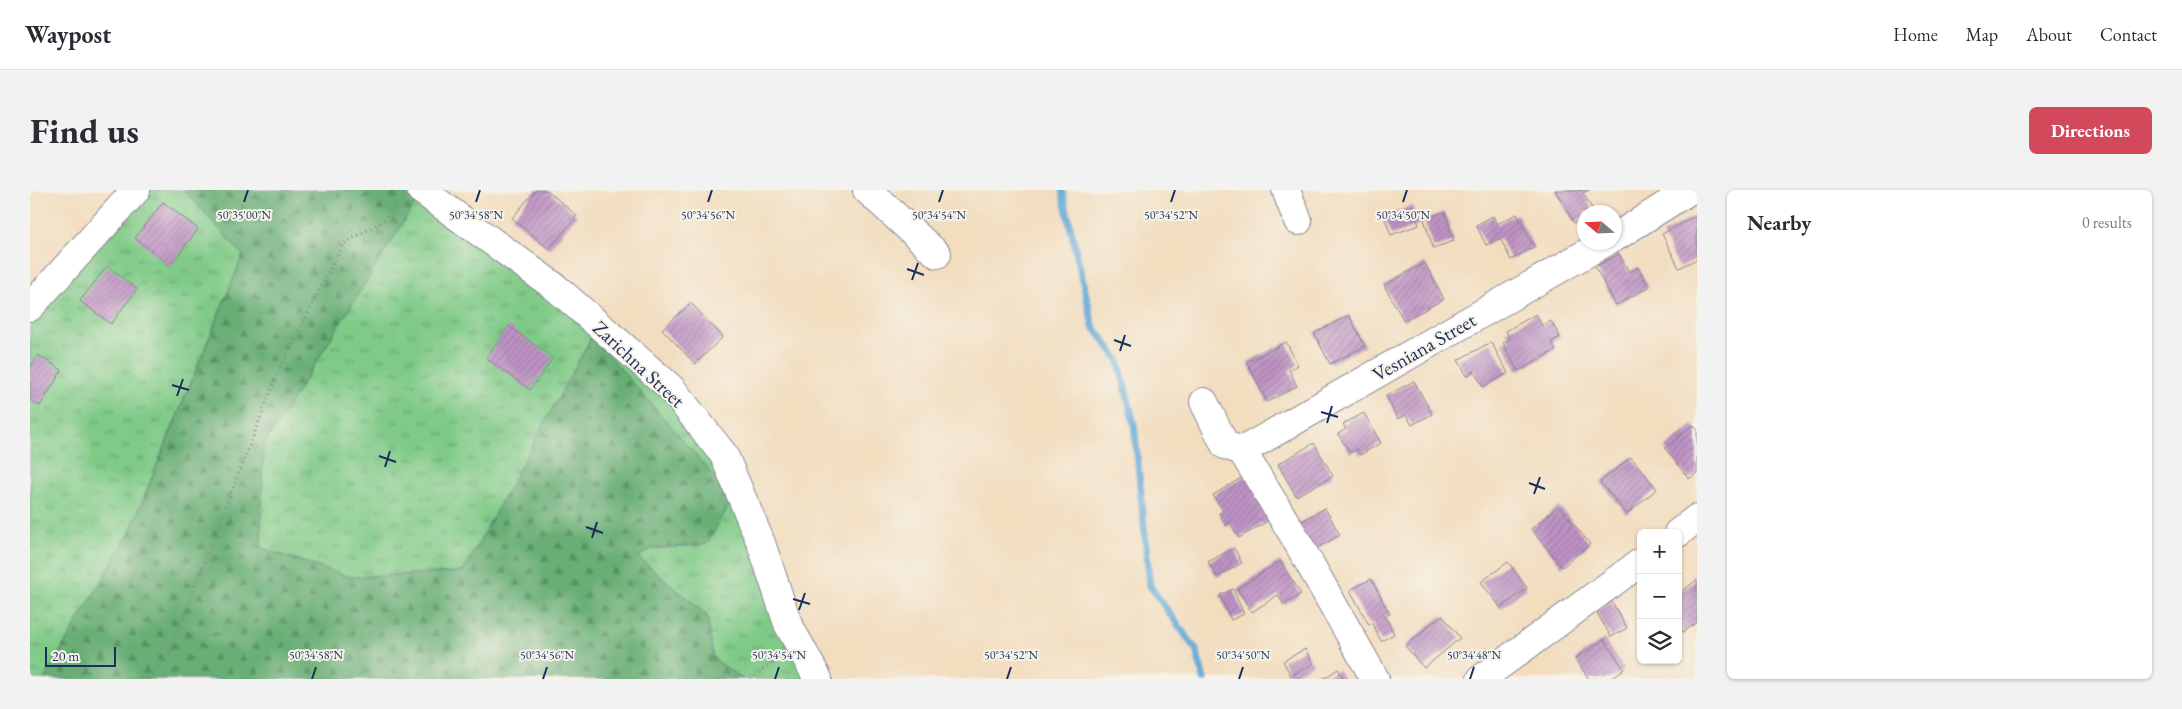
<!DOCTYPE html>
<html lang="en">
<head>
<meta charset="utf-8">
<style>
	:root { --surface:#fff; --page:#f2f2f3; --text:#2b2b33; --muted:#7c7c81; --line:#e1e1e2; --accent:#d1495b }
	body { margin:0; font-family:"EB Garamond",serif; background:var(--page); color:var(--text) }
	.controls { position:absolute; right:15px; bottom:15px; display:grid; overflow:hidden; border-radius:8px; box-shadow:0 1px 4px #0004 }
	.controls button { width:45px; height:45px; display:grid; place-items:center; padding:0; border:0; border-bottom:1px solid var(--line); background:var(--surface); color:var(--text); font:25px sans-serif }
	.compass { position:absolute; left:1547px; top:15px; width:45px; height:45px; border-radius:50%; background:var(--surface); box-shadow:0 1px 4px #0004; rotate:289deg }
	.scale { position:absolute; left:15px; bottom:12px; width:71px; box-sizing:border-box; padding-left:5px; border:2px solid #1b2f5e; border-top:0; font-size:14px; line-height:18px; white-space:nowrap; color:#1b2f5e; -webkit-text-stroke:4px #f7f3e8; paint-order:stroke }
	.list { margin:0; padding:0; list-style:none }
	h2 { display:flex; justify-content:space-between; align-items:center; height:65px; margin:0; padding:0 20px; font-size:21px }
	h2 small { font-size:16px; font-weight:400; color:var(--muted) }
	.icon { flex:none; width:28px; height:28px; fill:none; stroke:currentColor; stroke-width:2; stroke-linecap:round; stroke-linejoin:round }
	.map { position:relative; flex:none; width:1667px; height:489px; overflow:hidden; border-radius:8px }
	header { display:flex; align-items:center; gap:30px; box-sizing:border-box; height:70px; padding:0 25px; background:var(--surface); border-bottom:1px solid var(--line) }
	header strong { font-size:24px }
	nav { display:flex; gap:28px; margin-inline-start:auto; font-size:18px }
	.intro { display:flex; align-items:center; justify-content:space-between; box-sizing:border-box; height:120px; padding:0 30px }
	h1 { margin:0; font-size:35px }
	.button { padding:12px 22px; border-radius:8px; background:var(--accent); color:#fff; font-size:18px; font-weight:700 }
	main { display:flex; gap:30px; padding:0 30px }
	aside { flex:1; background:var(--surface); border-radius:8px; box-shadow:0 1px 4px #0004 }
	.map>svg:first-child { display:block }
	.grass { fill:url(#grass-tufts); stroke:#4d7c72 }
	.forest { fill:url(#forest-firs); stroke:#416e69 }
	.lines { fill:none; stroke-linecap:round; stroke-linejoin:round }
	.stream { stroke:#61a8d7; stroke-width:7 }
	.building { fill:url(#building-hatch) }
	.minor-casing { stroke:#86868e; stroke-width:30 }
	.path { stroke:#86868e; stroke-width:3; stroke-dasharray:1 4; stroke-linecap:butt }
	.minor { stroke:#fff; stroke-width:28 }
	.ticks { fill:none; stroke:#1b2f5e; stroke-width:2 }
	.labels { text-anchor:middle; stroke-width:4; stroke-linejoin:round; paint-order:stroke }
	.street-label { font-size:20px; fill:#1b2f5e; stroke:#f7f3e8 }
	.ticks-label { font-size:12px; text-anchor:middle; fill:#1b2f5e; stroke:#f7f3e8; stroke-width:4; stroke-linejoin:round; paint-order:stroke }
</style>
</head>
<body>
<header>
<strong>Waypost</strong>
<nav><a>Home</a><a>Map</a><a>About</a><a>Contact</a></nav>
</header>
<div class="intro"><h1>Find us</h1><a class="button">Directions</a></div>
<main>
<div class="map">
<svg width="1667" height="489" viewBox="0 0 1667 489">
	<defs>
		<pattern id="grass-tufts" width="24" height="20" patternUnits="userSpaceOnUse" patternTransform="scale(1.25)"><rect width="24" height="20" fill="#7fca87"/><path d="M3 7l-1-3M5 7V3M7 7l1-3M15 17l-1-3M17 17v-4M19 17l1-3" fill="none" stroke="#67a472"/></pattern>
		<pattern id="forest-firs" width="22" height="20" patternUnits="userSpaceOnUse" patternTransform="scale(1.25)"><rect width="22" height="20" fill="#67ae74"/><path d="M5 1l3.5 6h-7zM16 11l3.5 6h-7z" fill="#548e62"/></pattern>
		<pattern id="building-hatch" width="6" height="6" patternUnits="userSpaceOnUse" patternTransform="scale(1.25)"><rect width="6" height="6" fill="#bf93c4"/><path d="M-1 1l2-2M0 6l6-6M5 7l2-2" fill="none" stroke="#9a78a2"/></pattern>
	</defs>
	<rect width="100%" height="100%" fill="#f7f3e8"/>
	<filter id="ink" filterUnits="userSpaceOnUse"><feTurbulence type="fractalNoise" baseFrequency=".02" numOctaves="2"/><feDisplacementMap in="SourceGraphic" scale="10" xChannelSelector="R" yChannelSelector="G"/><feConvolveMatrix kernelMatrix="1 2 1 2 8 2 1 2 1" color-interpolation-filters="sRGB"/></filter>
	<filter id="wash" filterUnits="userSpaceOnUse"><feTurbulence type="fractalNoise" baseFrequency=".0096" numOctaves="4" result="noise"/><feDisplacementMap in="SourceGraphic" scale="20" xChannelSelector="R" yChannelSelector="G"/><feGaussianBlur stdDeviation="1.12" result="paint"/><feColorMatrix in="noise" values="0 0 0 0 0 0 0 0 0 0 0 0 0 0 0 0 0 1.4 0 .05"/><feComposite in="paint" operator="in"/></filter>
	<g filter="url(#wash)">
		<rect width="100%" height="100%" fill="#f2ddbf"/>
		<g class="grass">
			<path d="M106,0H154L213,65L99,344L14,489H0V117Z"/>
			<path d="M389,7L525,97L694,265L788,489H712L683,468L677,425L607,367L622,359L677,354L562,147L433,382L319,387L231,358L233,257Z"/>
		</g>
		<path class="forest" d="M154,0H378L389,7L233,257L231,358L319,387L433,382L562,146L703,308L677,354L622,359L608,367L677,425L683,468L712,489H14L99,344L213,65Z"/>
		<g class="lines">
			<path class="stream" d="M1032,0L1063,136L1088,169L1104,234L1120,396L1166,460L1174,489"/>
		</g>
		<g id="blocks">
			<g class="building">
				<path d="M506,0H517L547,26L519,59L482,28Z"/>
				<path d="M1525,0H1559L1553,3L1564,22H1554V27L1544,33Z"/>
				<path d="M133,12L168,39L140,76L105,48Z"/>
				<path d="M1382,16L1389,35L1361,45L1354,26Z"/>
				<path d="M1415,22L1424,51L1403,58L1394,29Z"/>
				<path d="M1487,24L1504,57L1481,70L1470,48L1456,55L1446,35L1463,26L1467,34Z"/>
				<path d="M1665,26L1667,31V69L1649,78L1632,44Z"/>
				<path d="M1589,64L1599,82L1608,77L1619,97L1586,115L1565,77Z"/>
				<path d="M1395,73L1414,109L1374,131L1354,95Z"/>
				<path d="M77,76L107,99L81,134L50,111Z"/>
				<path d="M661,113L693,147L665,174L632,139Z"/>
				<path d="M1506,124L1512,136L1521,131L1530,147L1521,152L1526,160L1488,181L1473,153L1480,149L1476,141Z"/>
				<path d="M1319,125L1335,156L1300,174L1284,143Z"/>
				<path d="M479,136L523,168L500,200L456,168Z"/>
				<path d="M1256,152L1268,175L1259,180L1267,196L1237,212L1217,172Z"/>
				<path d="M1461,152L1478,183L1453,197L1444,181L1437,186L1428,170Z"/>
				<path d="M8,165L32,180L10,216L0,210V178Z"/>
				<path d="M1384,191L1402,224L1382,235L1376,225L1368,229L1356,206Z"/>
				<path d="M1334,223L1351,253L1330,265L1327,259L1320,263L1308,244L1316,239L1313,234Z"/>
				<path d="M1663,235L1667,239V283L1659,289L1635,258Z"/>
				<path d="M1284,253L1303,286L1266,306L1248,274Z"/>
				<path d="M1601,267L1627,299L1597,324L1570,292Z"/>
				<path d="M1218,284L1243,328L1209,348L1200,333L1196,336L1189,323L1193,321L1183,305Z"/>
				<path d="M1529,316L1560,354L1532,377L1501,339Z"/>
				<path d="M1295,318L1310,345L1282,361L1267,334Z"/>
				<path d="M1204,358L1212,373L1187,387L1178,372Z"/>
				<path d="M1250,371L1271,404L1254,415L1248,405L1222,422L1207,399Z"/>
				<path d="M1478,372L1497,398L1471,418L1451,392Z"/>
				<path d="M1341,389L1360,424L1355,426L1364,444L1351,451L1342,433L1339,435L1320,400Z"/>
				<path d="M1667,390V432L1653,442L1648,436V404Z"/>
				<path d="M1203,399L1214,424L1201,430L1190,405Z"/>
				<path d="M1582,412L1597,438L1581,447L1566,421Z"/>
				<path d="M1412,425L1430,448L1394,478L1375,456Z"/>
				<path d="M1574,449L1594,479L1580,489H1559L1545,469Z"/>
				<path d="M1275,459L1283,474L1261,486L1253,471Z"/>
				<path d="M1308,479L1314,489H1293Z"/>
			</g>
		</g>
	</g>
	<g filter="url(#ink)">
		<use href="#blocks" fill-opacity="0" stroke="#86868e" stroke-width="1"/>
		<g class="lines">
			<g class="minor-casing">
				<g id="minor">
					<path d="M391,0L525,97L641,198L694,265L731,353L758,434L788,489"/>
					<path d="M837,0L907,64"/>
					<path d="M1256,0L1268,31"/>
					<path d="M1584,48L1660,0"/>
					<path d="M0,117L106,0"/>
					<path d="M1174,212L1195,255L1212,261L1576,52"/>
					<path d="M1212,261L1264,346L1345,489"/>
					<path d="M1648,343L1667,328"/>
					<path d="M1451,489L1611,372"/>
				</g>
			</g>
			<g class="path">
				<path d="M119,489L138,466L247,185L313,54L352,32L368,10"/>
				<path d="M721,489L748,468"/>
			</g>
			<use href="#minor" class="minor"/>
		</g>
	</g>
	<path class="ticks" d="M214,12L218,0M446,12L450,0M678,12L682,0M909,12L913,0M1141,12L1145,0M1373,12L1377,0M877,79L894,85M882,90L888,73M1084,150L1101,156M1090,161L1095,145M142,195L159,200M147,206L153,189M1291,222L1308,227M1297,233L1302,216M349,266L366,272M355,277L360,261M1499,293L1515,299M1504,304L1510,287M556,337L573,343M562,348L567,332M763,409L780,414M769,420L775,403M282,489L286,477M513,489L517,477M745,489L749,477M977,489L981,477M1209,489L1213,477M1440,489L1444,477"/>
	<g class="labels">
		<g class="street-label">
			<text transform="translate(1394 157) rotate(-30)" y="7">Vesniana Street</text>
			<text transform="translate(609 174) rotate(43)" y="7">Zarichna Street</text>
		</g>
	</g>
	<g class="ticks-label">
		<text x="214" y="29">50°35'00"N</text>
		<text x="446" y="29">50°34'58"N</text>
		<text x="678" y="29">50°34'56"N</text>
		<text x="909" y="29">50°34'54"N</text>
		<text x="1141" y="29">50°34'52"N</text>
		<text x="1373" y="29">50°34'50"N</text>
		<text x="286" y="469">50°34'58"N</text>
		<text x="517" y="469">50°34'56"N</text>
		<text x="749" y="469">50°34'54"N</text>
		<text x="981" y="469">50°34'52"N</text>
		<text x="1213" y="469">50°34'50"N</text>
		<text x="1444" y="469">50°34'48"N</text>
	</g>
</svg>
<div class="controls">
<button>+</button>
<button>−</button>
<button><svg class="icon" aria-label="layers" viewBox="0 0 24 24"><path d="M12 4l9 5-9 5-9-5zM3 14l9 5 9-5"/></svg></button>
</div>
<svg class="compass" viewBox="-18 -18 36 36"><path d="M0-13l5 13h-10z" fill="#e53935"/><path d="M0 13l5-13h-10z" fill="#7c7c81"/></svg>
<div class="scale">20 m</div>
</div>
<aside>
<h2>Nearby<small>0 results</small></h2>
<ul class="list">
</ul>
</aside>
</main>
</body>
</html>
